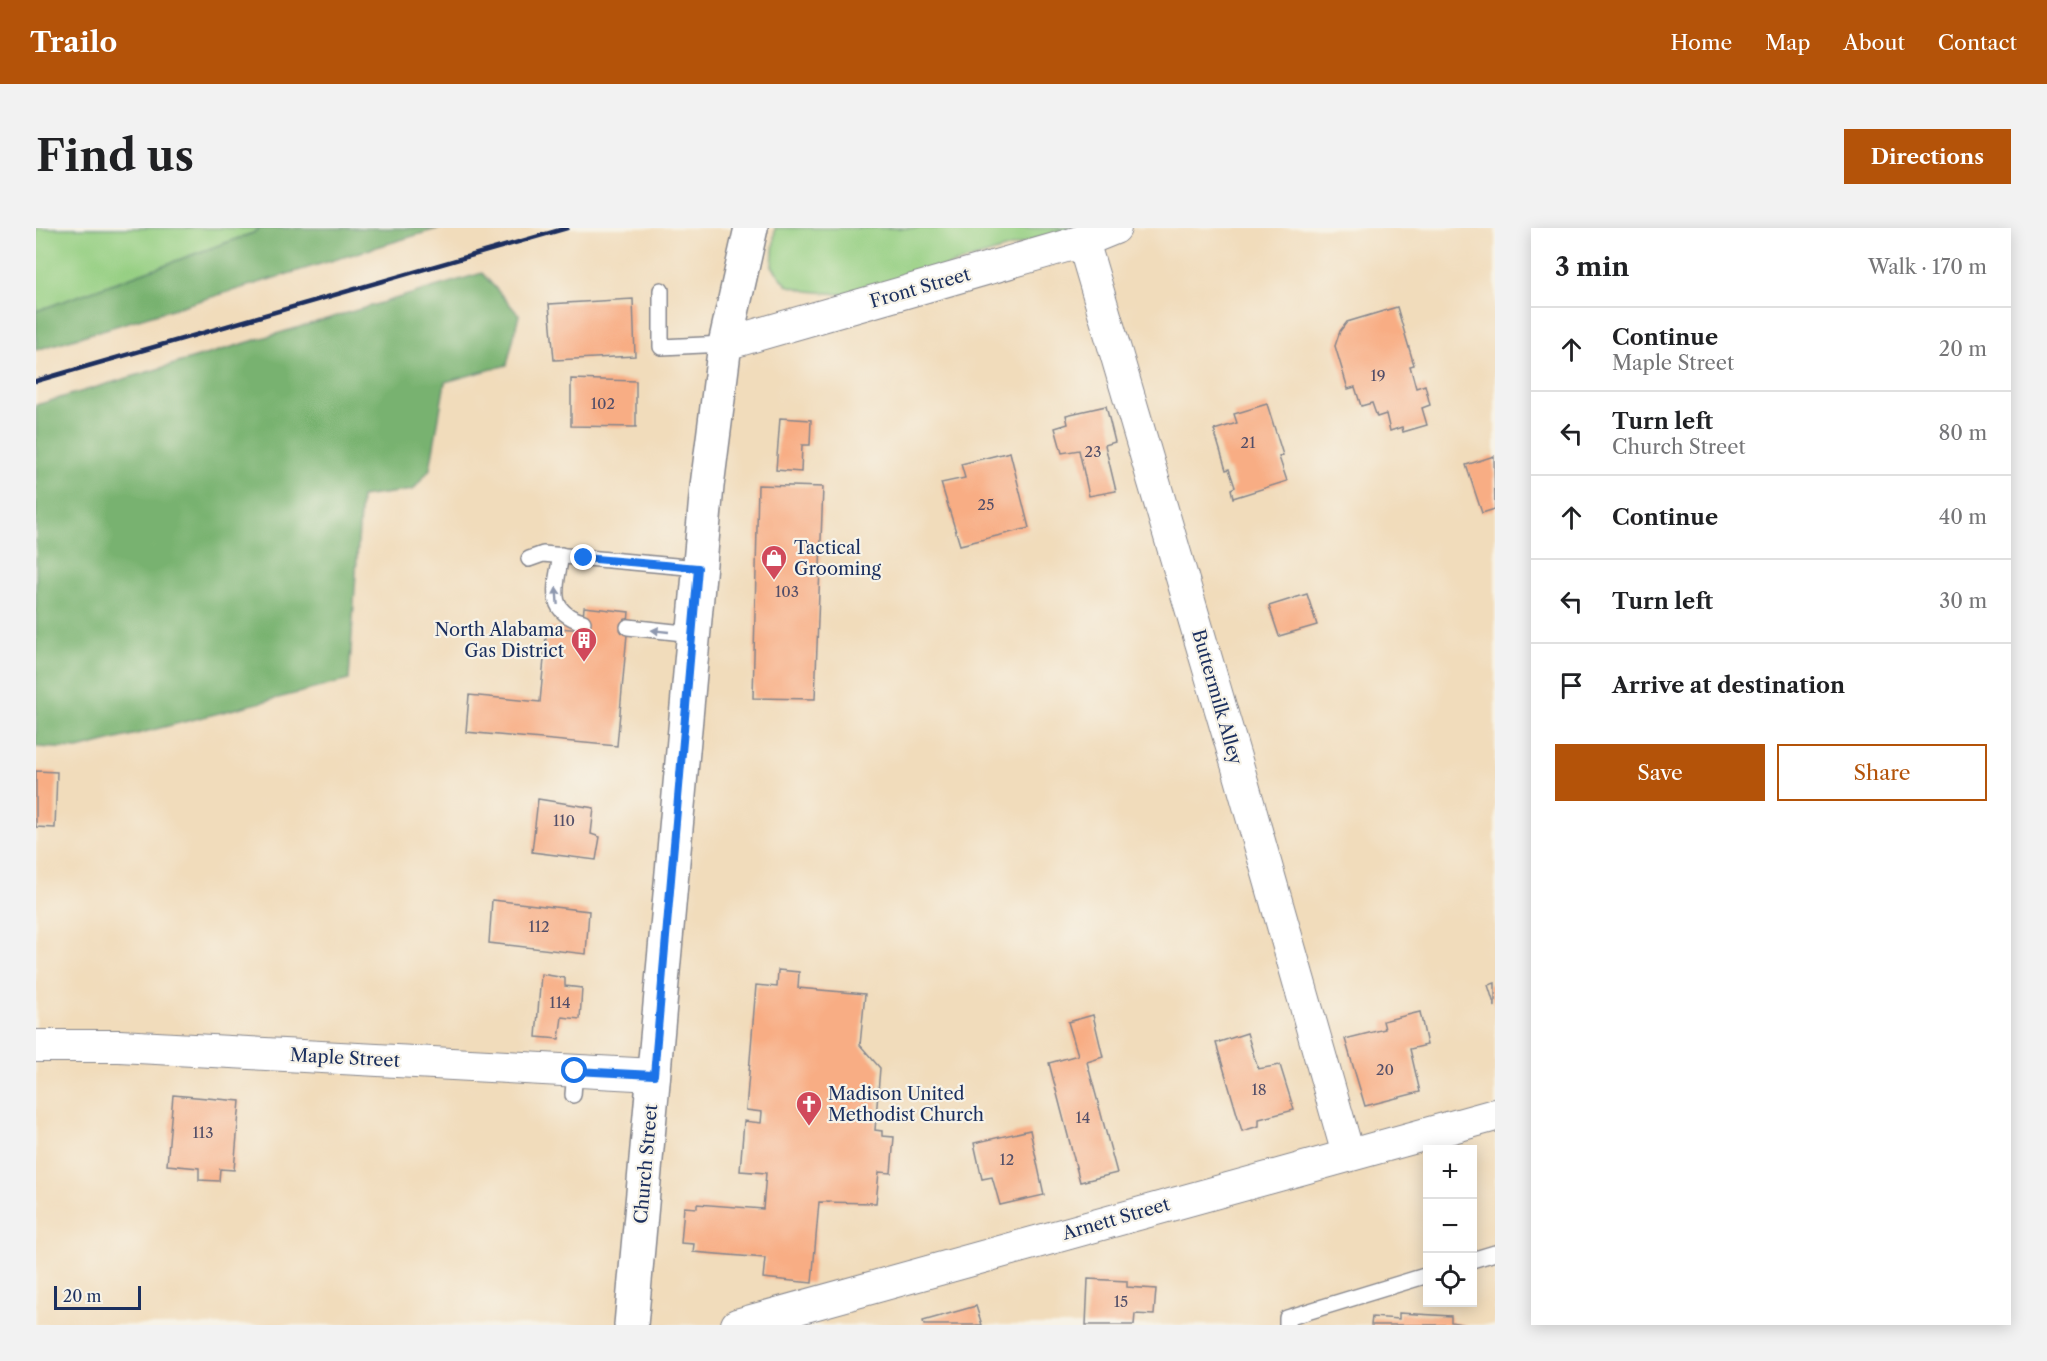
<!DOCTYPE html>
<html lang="en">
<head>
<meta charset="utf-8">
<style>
	:root { --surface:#fff; --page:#f2f2f2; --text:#202124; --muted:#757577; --line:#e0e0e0; --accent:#b45309 }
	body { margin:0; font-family:"Libre Caslon Text",serif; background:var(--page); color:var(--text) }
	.controls { position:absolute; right:18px; bottom:18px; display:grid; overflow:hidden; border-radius:0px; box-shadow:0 3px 15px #0003 }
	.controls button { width:54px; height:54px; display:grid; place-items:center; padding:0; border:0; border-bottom:2px solid var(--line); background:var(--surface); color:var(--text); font:30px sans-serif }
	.scale { position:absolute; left:18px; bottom:15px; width:87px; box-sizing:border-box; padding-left:6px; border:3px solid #1b2f5e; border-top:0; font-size:16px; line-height:21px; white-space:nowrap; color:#1b2f5e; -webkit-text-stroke:4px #f7f3e8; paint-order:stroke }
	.stop { position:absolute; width:18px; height:18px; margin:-14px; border:4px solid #1a73e8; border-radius:50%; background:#fff }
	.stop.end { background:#1a73e8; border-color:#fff; box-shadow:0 2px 6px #0008 }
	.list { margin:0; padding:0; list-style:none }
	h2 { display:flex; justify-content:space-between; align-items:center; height:78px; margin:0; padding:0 24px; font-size:26px }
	h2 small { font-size:20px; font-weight:400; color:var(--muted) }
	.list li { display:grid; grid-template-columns:39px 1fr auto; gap:18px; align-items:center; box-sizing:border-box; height:84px; padding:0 24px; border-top:2px solid var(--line) }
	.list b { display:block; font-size:22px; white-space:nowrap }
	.list p { margin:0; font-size:20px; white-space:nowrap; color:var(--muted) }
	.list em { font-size:20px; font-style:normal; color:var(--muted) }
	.actions { display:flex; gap:12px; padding:18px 24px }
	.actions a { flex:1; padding:14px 0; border:2px solid var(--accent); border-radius:0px; text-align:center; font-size:21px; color:var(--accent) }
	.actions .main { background:var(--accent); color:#fff }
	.icon { flex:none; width:33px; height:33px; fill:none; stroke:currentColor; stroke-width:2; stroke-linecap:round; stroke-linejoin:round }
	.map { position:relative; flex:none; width:1459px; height:1097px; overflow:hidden; border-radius:0px }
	header { display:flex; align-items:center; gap:36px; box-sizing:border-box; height:84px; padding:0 30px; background:var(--accent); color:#fff }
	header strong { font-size:28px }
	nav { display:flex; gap:33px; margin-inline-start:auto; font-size:21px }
	.intro { display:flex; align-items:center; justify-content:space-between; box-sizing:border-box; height:144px; padding:0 36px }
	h1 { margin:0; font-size:42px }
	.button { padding:15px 27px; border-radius:0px; background:var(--accent); color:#fff; font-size:21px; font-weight:700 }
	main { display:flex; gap:36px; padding:0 36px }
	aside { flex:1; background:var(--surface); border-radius:0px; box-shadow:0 3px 15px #0003 }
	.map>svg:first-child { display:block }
	.green { fill:#95cf82; stroke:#587f70; stroke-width:1.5 }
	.forest { fill:#78b270; stroke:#4a7067; stroke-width:1.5 }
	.building { fill:#f8ad84 }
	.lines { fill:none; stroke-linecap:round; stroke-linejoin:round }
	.service-casing { stroke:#86868c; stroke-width:18 }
	.minor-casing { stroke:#86868c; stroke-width:34 }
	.tertiary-casing { stroke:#86868c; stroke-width:36 }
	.service { stroke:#fff; stroke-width:15 }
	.minor { stroke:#fff; stroke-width:32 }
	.tertiary { stroke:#fff; stroke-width:33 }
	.rail { stroke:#1b2f5e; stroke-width:4.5 }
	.oneway { fill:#8d97ae }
	.route { stroke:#1a73e8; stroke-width:8 }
	.labels { text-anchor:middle; stroke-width:4.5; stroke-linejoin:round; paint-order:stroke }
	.number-label { font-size:15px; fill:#524e68 }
	.street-label { font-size:18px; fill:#1b2f5e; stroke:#f7f3e8 }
	.poi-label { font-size:18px; fill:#1b2f5e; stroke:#f7f3e8; text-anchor:start }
</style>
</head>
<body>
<header>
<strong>Trailo</strong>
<nav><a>Home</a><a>Map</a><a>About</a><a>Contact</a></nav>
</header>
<div class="intro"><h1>Find us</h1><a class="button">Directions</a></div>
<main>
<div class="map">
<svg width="1459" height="1097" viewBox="0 0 1459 1097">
	<rect width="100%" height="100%" fill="#f7f3e8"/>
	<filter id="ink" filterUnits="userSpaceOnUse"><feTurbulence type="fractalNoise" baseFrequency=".0167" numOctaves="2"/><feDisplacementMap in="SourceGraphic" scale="12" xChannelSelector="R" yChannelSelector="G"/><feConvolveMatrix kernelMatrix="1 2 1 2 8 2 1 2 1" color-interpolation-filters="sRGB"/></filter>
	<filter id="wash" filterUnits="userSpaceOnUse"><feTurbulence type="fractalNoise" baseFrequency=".008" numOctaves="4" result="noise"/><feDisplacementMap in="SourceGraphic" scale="24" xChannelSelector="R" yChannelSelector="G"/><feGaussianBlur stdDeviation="1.35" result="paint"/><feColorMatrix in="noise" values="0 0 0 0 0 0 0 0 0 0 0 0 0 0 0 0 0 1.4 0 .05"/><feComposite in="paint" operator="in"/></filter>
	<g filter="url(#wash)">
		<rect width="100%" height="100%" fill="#f1dcbb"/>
		<g class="green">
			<path d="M0,0H224L217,5L2,83H0Z"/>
			<path d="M739,0H1039L814,67L772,63L751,57L736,38Z"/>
		</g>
		<g class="forest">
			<path d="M224,0H404L0,122V83L217,5Z"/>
			<path d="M446,45L483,87L471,137L409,154L394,241L377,262L325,269L313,452L42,521L0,519V177Z"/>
		</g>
		<g id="blocks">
			<g class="building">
				<path d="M597,71L599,128L518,132L513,76Z"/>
				<path d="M1361,79L1378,137L1374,138L1380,160L1389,157L1394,177L1386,180L1391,197L1367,204L1366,199L1354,203L1350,186L1341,189L1336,175L1325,178L1319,159L1312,161L1299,118L1304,103L1311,94Z"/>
				<path d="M535,151L600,153V199L535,198Z"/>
				<path d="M1231,176L1247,227L1243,229L1251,253L1197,270L1195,261L1199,259L1193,241L1190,242L1178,202L1201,195L1198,186Z"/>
				<path d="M1070,178L1079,214L1069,217L1080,263L1053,268L1043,222L1026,225L1019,200L1032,196L1030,187Z"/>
				<path d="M744,190L775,192L774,217H766L765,244L740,242Z"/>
				<path d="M974,224L993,300L924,317L905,255L929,250L925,236Z"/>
				<path d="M1458,228L1459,281L1446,285L1430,237Z"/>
				<path d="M722,257L787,259L779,471L717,470Z"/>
				<path d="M1271,366L1281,397L1243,408L1233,378Z"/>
				<path d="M548,379L593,384L581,518L430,504L433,467L504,474L511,399L546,402Z"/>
				<path d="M0,543L21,544L19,600L0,599Z"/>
				<path d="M502,571L558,580L555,606L564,609L560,632L496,624Z"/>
				<path d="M456,672L553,683L550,726L453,715Z"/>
				<path d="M742,742L763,744L762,760L829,766L824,817L844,840L839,902L846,903V908L858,909L855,945L843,944L840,975L783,974L776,1055L727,1050L729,1030L657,1024L658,1016L645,1015L648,979L661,980V976L727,981L730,945L704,943L708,893L725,895L726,884L710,882L720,757L741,759Z"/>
				<path d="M505,746L529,750V758L546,760L544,791L526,789L523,811L500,809Z"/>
				<path d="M1459,755V779L1452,757Z"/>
				<path d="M1384,784L1391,817L1374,821L1384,864L1329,878L1309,811L1349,801L1347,793Z"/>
				<path d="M1057,787L1067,829L1051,834L1081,945L1044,954L1013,835L1042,827L1032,794Z"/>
				<path d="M1211,805L1222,841L1244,837L1258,882L1223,891V898L1206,903L1180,815Z"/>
				<path d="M137,867L204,873L198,942L184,941L183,953L163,952V940L131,937Z"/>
				<path d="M994,902L1008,967L964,977L956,949L946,951L938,915Z"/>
				<path d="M1052,1051L1091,1053V1059L1120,1061L1118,1087L1099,1086L1098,1097H1050Z"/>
				<path d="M940,1078L946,1097H888L887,1093Z"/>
				<path d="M1363,1085L1415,1088V1094L1430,1097H1335L1336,1089L1363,1091Z"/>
			</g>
		</g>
	</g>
	<g filter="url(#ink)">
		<use href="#blocks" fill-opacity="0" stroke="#86868c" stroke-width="1.5"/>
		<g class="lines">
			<g class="service-casing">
				<g id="service">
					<path d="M625,62V119L689,116"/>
					<path d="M525,327C520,359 509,383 547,394"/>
					<path d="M493,331L507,326L662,340"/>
					<path d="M592,399L657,406"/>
					<path d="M537,867L539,843"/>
					<path d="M1436,1032L1459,1025"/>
					<path d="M1251,1097V1090L1392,1047"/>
				</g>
			</g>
			<g class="minor-casing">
				<g id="minor">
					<path d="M1047,13L1203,543L1312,926"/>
					<path d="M689,116L1047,13L1079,0"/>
					<path d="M0,818H83L618,847"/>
					<path d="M701,1097L1459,887"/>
				</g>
			</g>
			<g class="tertiary-casing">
				<path id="tertiary" d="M595,1097L671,258L689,116L715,0"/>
			</g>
			<use href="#service" class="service"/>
			<use href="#minor" class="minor"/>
			<use href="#tertiary" class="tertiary"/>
			<path class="rail" d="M0,153L531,0"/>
		</g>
		<defs><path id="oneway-solid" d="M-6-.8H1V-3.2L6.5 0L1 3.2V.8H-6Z" transform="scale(1.5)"/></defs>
		<g class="oneway">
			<use href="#oneway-solid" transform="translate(521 368) rotate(-94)"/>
			<use href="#oneway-solid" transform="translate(624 403) rotate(-174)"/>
		</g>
	</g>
	<g class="lines" filter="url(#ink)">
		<path class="route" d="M539,843L618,847L662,340L548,330"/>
	</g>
	<defs>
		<g id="shop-pin" transform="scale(1.35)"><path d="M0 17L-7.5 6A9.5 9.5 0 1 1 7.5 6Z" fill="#d1495b" stroke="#f7f3e8"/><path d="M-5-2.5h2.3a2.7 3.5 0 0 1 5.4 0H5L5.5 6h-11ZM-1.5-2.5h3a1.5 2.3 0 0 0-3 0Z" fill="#fff"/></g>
		<g id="building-pin" transform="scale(1.35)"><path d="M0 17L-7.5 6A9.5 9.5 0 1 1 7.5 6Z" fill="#d1495b" stroke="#f7f3e8"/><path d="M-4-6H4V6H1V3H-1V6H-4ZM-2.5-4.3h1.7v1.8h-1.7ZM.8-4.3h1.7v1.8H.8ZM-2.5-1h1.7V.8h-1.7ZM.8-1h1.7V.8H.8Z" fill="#fff"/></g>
		<g id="church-pin" transform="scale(1.35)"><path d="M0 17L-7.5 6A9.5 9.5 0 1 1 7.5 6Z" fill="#d1495b" stroke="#f7f3e8"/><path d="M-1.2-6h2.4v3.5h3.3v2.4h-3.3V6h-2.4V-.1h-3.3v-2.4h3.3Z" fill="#fff"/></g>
	</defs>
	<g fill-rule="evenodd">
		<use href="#shop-pin" x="738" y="330"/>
		<use href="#building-pin" x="548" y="412"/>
		<use href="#church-pin" x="773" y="876"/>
	</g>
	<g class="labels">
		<g class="number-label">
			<text x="1342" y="153">19</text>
			<text x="567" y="181">102</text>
			<text x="1212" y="220">21</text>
			<text x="1057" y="229">23</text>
			<text x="950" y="282">25</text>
			<text x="751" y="369">103</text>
			<text x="528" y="598">110</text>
			<text x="503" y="704">112</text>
			<text x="524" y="780">114</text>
			<text x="1349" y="847">20</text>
			<text x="1223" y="867">18</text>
			<text x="1047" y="895">14</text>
			<text x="167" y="910">113</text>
			<text x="971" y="937">12</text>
			<text x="1085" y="1079">15</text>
		</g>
		<g class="street-label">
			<text transform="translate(884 60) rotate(-16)" y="6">Front Street</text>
			<text transform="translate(1181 469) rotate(74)" y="6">Buttermilk Alley</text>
			<text transform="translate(309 830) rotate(3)" y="6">Maple Street</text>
			<text transform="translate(610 936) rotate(-85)" y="6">Church Street</text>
			<text transform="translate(1080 991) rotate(-16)" y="6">Arnett Street</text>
		</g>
		<g class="poi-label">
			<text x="758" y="326">Tactical<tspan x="758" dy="21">Grooming</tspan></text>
			<text x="528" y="408" text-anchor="end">North Alabama<tspan x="528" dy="21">Gas District</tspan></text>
			<text x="792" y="872">Madison United<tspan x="792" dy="21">Methodist Church</tspan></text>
		</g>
	</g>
</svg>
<div class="controls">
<button>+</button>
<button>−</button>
<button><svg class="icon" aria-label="locate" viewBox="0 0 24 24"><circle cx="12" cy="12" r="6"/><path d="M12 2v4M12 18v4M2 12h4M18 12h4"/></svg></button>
</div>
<div class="scale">20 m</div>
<div class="stop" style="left:539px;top:843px"></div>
<div class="stop end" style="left:548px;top:330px"></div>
</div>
<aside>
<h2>3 min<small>Walk · 170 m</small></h2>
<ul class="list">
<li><svg class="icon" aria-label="ahead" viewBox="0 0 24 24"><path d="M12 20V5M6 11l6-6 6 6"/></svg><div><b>Continue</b><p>Maple Street</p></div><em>20 m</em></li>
<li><svg class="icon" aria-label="left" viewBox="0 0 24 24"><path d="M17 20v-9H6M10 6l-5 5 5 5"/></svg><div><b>Turn left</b><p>Church Street</p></div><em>80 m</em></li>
<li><svg class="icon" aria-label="ahead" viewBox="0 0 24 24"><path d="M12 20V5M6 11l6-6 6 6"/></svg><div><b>Continue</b></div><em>40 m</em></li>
<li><svg class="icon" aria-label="left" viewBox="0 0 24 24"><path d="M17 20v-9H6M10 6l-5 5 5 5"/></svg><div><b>Turn left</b></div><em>30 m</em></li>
<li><svg class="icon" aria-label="arrive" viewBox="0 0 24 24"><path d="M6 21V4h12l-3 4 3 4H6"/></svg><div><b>Arrive at destination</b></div></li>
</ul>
<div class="actions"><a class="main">Save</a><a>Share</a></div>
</aside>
</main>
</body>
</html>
